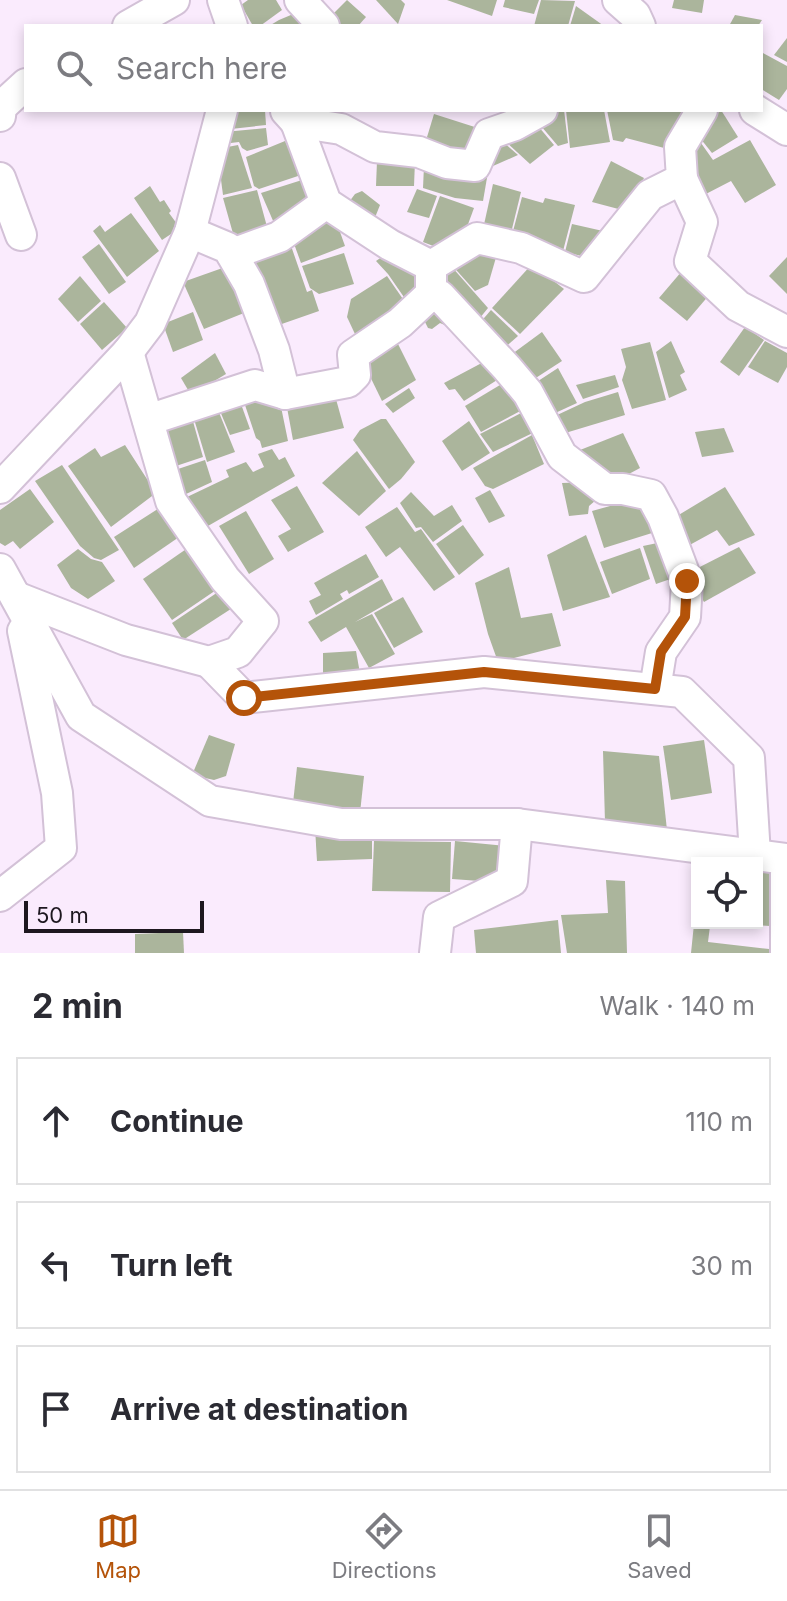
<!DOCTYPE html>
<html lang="en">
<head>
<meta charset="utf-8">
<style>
	:root { --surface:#fff; --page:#f7f7f7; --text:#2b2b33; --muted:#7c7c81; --line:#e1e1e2; --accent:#b45309 }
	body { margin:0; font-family:Inter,sans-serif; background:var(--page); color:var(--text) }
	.controls { position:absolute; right:24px; bottom:24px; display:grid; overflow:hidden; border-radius:0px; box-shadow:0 4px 12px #0003 }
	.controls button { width:72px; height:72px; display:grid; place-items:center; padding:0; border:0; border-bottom:2px solid var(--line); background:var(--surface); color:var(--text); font:40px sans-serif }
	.scale { position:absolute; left:24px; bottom:20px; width:180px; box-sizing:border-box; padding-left:8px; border:4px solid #1d171f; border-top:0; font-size:22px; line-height:28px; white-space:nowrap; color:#1d171f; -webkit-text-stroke:6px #faebfd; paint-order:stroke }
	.stop { position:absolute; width:24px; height:24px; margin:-18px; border:6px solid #b45309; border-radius:50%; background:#fff }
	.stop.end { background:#b45309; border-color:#fff; box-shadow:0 2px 8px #0008 }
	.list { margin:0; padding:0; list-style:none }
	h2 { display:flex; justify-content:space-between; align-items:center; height:104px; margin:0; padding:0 32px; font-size:34px }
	h2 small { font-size:26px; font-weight:400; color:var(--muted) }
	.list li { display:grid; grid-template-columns:52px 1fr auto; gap:24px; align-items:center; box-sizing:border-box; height:128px; margin:0 16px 16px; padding:0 16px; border:2px solid var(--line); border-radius:0px }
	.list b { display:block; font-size:30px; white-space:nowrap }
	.list em { font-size:26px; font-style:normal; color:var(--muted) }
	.icon { flex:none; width:44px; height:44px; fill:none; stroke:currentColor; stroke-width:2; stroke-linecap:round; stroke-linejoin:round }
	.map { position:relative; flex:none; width:787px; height:953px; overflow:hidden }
	.search { position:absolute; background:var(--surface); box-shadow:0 4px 12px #0003; left:24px; right:24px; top:24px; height:88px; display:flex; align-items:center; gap:20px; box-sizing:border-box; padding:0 28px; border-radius:0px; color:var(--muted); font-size:30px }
	.sheet { height:536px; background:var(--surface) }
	nav { display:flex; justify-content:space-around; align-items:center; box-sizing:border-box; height:112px; border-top:2px solid var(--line); background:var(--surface); font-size:22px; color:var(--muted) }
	nav a { display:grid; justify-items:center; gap:4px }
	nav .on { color:var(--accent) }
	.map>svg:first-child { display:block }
	.building { fill:#abb59c }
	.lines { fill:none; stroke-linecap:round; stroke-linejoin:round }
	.minor-casing { stroke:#d3c1d7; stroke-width:34 }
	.minor { stroke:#fff; stroke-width:30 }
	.route { stroke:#b45309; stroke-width:10 }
</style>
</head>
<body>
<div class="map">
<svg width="787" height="953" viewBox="0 0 787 953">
	<rect width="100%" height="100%" fill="#faebfd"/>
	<g class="building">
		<path d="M248,0H276L282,10L260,26H253L241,5Z"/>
		<path d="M347,0L366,17L358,26H343L331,16Z"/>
		<path d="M376,0H401L405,4L398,24Z"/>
		<path d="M447,0H497L492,16Z"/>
		<path d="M505,0H539L534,14L503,7Z"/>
		<path d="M541,0L575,1L568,26H534Z"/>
		<path d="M674,0H704L702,13L672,8Z"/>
		<path d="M576,6L604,26H570Z"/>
		<path d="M298,12L310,26H269L279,20Z"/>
		<path d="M735,15L762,20L758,26H729Z"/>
		<path d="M787,38V62L774,55Z"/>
		<path d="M761,52L787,66V89L779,100L761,89Z"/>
		<path d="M232,110H265L266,125L231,129Z"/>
		<path d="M554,110H564L568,143L558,146L535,119Z"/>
		<path d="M566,110H604L610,142L570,148Z"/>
		<path d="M607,110H688L668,149L626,138L623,142L613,140Z"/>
		<path d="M721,110L738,137L712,153L696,133Z"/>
		<path d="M434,114L481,129L470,161L424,147Z"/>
		<path d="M533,120L554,145L530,164L505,141Z"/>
		<path d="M266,128L268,145L247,151L242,148L239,142L222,144L224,132Z"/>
		<path d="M750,140L776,185L745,203L731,181L702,196L688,150L701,143L713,160Z"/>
		<path d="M285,141L292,155L296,154L301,175L259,189L254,186L246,157Z"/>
		<path d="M502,141L518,155L493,166L484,159Z"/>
		<path d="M238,145L252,188L223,195L217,149Z"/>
		<path d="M377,161H415L414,186H376Z"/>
		<path d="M611,161L644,178L626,211L592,202Z"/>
		<path d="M424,166L488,172L483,201L455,198L423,188Z"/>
		<path d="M302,180L311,204L274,223L261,193Z"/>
		<path d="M493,184L521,192L511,233L483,229Z"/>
		<path d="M150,186L160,202L164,200L171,211L169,213L180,228L162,240L134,198Z"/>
		<path d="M417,189L437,196L429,218L407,212Z"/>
		<path d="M257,190L269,234L236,244L223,198Z"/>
		<path d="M362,191L380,205L372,225L346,206L355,194Z"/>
		<path d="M440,196L474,208L460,246L446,251L423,242Z"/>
		<path d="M522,197L543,203L545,198L575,205L563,251L512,235Z"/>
		<path d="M131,213L159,251L127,277L93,231L100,225L105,232Z"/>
		<path d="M335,218L345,246L301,263L293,241L307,228Z"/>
		<path d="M572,224L603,231L594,259L565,252Z"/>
		<path d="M289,240L307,292L312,290L319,311L276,326L245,261Z"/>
		<path d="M99,244L126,282L109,294L82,257Z"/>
		<path d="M474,248L497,254L488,285L475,291L450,263Z"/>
		<path d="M389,252L409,263L425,291L408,303L388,274L376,261Z"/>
		<path d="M344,253L354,284L319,294L310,288L302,266Z"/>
		<path d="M787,257V294L769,276Z"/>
		<path d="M532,264L564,289L520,334L492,308Z"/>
		<path d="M231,265L244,313L204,329L183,282Z"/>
		<path d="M451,266L488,308L475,324L435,284Z"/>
		<path d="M682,271L710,294L687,321L659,298Z"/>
		<path d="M80,276L101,301L78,322L58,299Z"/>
		<path d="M387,276L407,305L361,334H355L347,317L351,299Z"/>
		<path d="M438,301L451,324L447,326L440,323L432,329L428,328L420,312Z"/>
		<path d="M104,302L127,328L102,350L80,324Z"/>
		<path d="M491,310L518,336L502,350L478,325Z"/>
		<path d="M193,312L203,340L173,352L163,324Z"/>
		<path d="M745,327L764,340L739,376L720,362Z"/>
		<path d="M542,332L562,361L528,383L508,357Z"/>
		<path d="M671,341L685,372L680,375L687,390L669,398L656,352Z"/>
		<path d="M765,341L787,353V367L778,383L748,367Z"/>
		<path d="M650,342L666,400L632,409L622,380L626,367L621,349Z"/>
		<path d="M398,344L416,380L382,401L363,362Z"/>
		<path d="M215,353L226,374L191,395L181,378Z"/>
		<path d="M493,357L505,375L464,401L455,389L449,390L444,383Z"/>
		<path d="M558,368L577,403L553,414L532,385Z"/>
		<path d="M615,375L619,387L583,399L576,385Z"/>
		<path d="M510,379L526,408L481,432L465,406Z"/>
		<path d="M409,388L415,398L393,413L385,404Z"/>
		<path d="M334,392L344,428L293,440L286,402Z"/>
		<path d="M618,392L625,415L562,434L555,416L585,402Z"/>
		<path d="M244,402H280L288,441L262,448L260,441L256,438Z"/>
		<path d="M241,404L250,429L230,435L220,411Z"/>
		<path d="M218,410L235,452L207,462L194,419Z"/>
		<path d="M527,410L537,431L493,452L480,434Z"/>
		<path d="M192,418L203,457L176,466L166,432L174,421Z"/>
		<path d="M381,419H386L415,462L401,479L389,489L353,440L360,430Z"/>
		<path d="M469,421L490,453L462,471L442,441Z"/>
		<path d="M724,428L734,452L702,457L695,432Z"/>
		<path d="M623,433L640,468L614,482L575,452Z"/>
		<path d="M532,435L544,464L493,489L485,486L473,468Z"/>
		<path d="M125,445L156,493L111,527L68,466L95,448L101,457Z"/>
		<path d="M272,449L279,460L285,457L295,476L201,530L187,497L229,477L226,470L246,462L253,472L264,467L258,454Z"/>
		<path d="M357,451L386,491L359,516L322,483Z"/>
		<path d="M205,460L212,482L186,494L178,469Z"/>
		<path d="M62,465L119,550L101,560L94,558L80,546L35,481Z"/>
		<path d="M591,482L596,500L589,506L588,514L569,516L562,483Z"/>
		<path d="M297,486L324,532L288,552L278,536L291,529L271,500Z"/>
		<path d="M725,487L755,535L729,546L717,530L686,547L672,519Z"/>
		<path d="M30,489L54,522L20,549L13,541L5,546L0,543V510Z"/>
		<path d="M490,490L505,516L489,523L475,498Z"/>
		<path d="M411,492L434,516L452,505L462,521L433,542L421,527L416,528L400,503Z"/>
		<path d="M639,498L652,533L604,548L592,511Z"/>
		<path d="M164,505L182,535L134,568L114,537Z"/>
		<path d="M397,507L415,532L421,529L455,577L434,591L400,547L386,557L365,527Z"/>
		<path d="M246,511L274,559L249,574L219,526Z"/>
		<path d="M463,525L484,555L459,575L436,544Z"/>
		<path d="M586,535L610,597L563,611L547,555Z"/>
		<path d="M667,541L679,576L656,584L643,546Z"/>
		<path d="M192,545L222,586L172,620L143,579Z"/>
		<path d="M739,547L756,573L704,602L688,573Z"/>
		<path d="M640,548L650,579L612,594L600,562Z"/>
		<path d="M78,549L91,559L102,562L115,581L88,599L71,588L57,565Z"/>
		<path d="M366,554L379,577L349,594L347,590L340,594L343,599L316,615L309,601L321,595L314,583Z"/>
		<path d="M509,567L521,618L552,613L561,646L498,662L488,634L475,583Z"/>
		<path d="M382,579L393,600L355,622L372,614L395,654L369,668L346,627L321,642L308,622Z"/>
		<path d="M224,588L237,605L183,640L172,623Z"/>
		<path d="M403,597L423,632L394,648L374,613Z"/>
		<path d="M356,651L361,679H323V653Z"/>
		<path d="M209,735L235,744L226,776L214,780L192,775Z"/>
		<path d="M704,740L712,793L671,800L663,746Z"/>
		<path d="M603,751L659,756L667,830L605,822Z"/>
		<path d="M297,767L364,776L360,813L293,803Z"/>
		<path d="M315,828H372V859L317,861Z"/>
		<path d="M374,841L451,842L450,892L372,891Z"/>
		<path d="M455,841L506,846L505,874L494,882L452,879Z"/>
		<path d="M757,862L772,863L770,926L757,925Z"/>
		<path d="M606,880L625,881L627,953H567L561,915L608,913Z"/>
		<path d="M558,920L561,953H476L474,930Z"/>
		<path d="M694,924L710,926L708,942L769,949V953H691Z"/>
		<path d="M183,932L184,953H135V934Z"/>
	</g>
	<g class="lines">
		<g class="minor-casing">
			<g id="minor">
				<path d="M223,0L232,26"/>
				<path d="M300,0L324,26"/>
				<path d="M618,0L635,15L640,26"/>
				<path d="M128,26L174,0"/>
				<path d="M755,110L787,130"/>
				<path d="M286,111L296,122L341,129L375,147L419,152L447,163L475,166L489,134L515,125L542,110"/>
				<path d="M0,116L1,107L26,84"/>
				<path d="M0,178L21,235"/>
				<path d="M682,179L702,222L690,261L738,306L787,332"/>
				<path d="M190,232L228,248L249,284L274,350L285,394"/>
				<path d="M232,254L279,237L326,203"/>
				<path d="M431,266L477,238L521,248L584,277L650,195L682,179L680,147L702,110"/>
				<path d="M431,294L440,296L507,368L528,393L562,456L605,489H623L651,495L663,517L687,581L685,617L661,652L655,689"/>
				<path d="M148,420L255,385L285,394L348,382L355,375L353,355L400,323L431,294V266L390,245L326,203L296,122"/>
				<path d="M0,488L128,352L150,323L190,232L222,110"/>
				<path d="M0,569L81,716L210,801L341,824H517L786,859V953"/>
				<path d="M16,597L126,640L209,662L238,652L263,621L225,579L171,501L128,352"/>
				<path d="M209,662L244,698L484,672L682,692L749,758L755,855"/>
				<path d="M0,896L61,848L57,793L23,631"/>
				<path d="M435,953L439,917L512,881L517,824"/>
			</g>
		</g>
		<use href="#minor" class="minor"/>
	</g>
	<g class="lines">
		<path class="route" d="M244,698L484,672L655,689L661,652L685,617L687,581"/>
	</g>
</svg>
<div class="controls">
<button><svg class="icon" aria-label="locate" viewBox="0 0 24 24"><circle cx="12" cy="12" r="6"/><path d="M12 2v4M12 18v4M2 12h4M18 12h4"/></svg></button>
</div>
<div class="scale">50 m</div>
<div class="stop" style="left:244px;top:698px"></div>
<div class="stop end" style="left:687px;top:581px"></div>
<div class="search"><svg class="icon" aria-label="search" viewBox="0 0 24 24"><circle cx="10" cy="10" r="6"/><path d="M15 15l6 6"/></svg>Search here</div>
</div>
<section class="sheet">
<h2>2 min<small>Walk · 140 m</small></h2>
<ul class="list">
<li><svg class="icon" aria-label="ahead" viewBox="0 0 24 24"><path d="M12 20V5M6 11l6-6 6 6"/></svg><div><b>Continue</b></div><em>110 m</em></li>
<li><svg class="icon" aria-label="left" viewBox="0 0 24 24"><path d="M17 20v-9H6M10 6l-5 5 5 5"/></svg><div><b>Turn left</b></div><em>30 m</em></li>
<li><svg class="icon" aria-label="arrive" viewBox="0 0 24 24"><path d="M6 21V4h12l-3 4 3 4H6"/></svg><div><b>Arrive at destination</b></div></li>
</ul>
</section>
<nav>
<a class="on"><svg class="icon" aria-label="map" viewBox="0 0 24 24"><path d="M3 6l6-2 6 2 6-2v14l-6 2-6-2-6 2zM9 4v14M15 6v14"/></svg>Map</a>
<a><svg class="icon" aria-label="directions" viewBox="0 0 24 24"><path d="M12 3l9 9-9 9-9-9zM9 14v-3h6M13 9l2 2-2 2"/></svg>Directions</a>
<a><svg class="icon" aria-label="saved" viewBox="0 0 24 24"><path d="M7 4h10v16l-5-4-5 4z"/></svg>Saved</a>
</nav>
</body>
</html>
